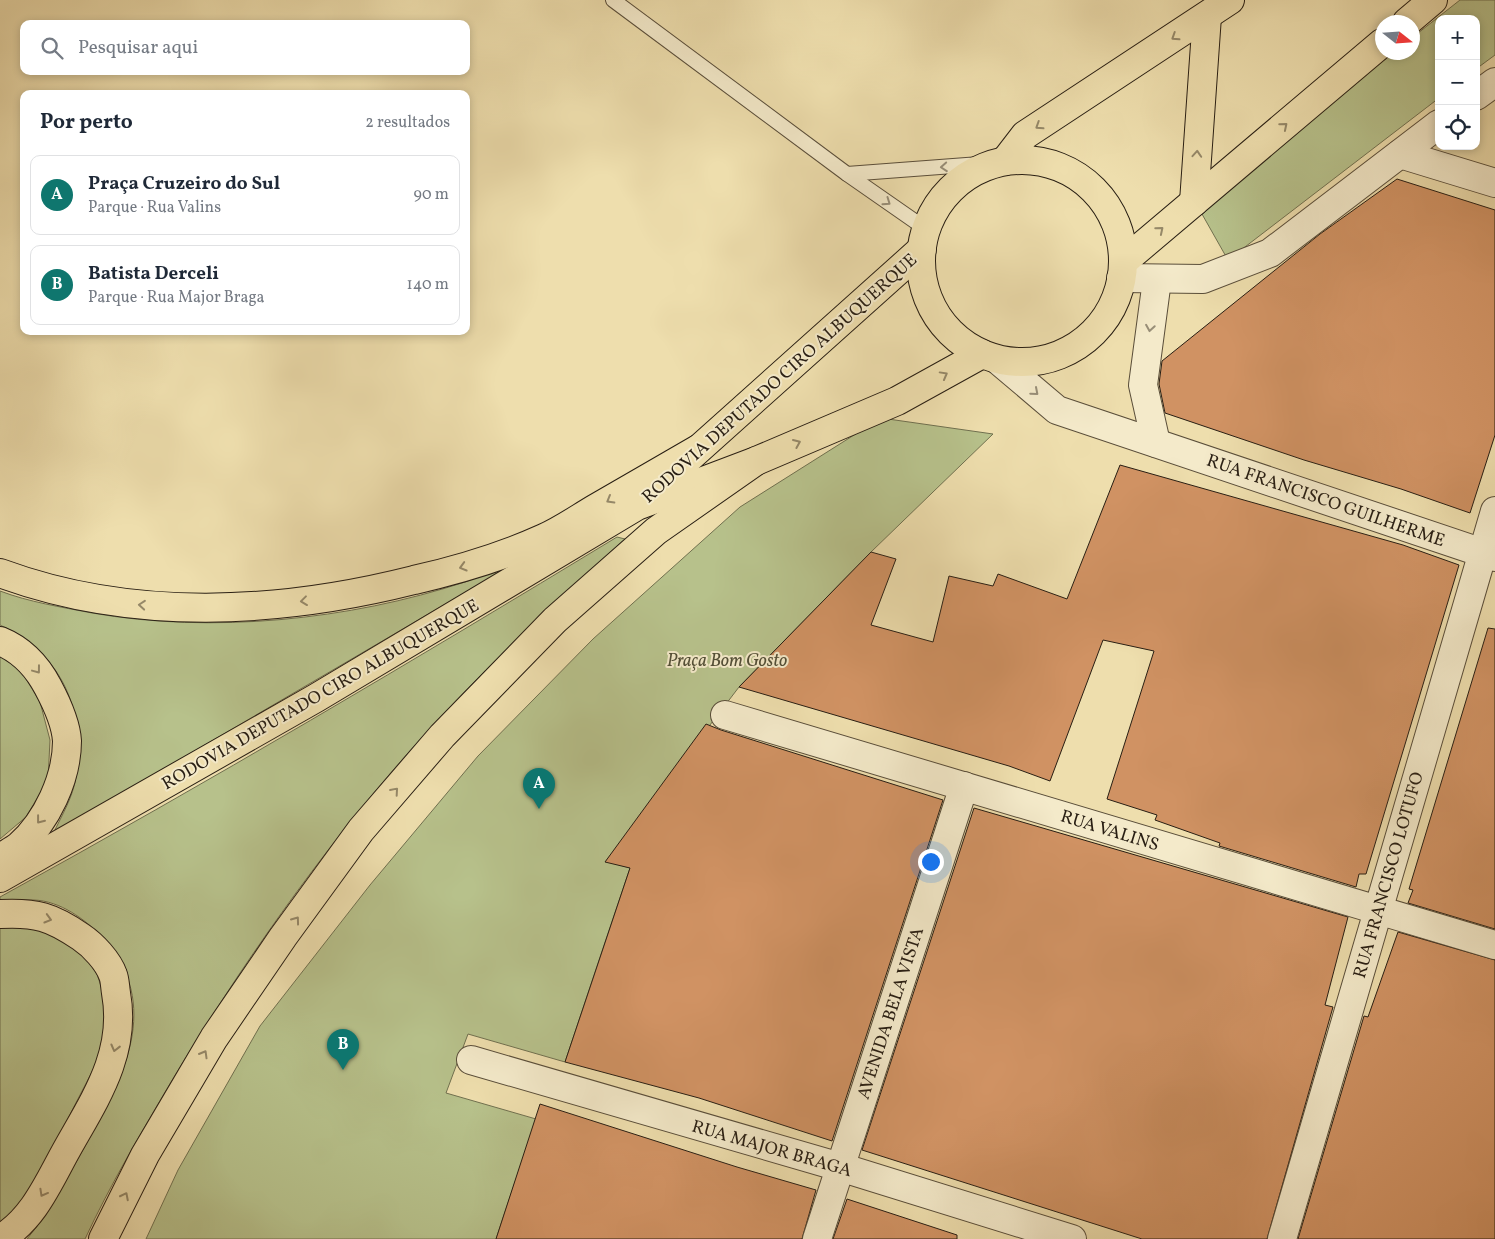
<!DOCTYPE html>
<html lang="pt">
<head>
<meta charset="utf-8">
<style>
	:root { --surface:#fff; --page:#f2f2f3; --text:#1f2937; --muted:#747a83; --line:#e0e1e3; --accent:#0f766e }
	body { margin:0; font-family:Vollkorn,serif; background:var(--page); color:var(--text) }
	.controls { position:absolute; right:15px; top:15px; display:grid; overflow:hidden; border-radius:10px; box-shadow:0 2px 8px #0003 }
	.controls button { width:45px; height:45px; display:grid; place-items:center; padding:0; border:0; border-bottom:1px solid var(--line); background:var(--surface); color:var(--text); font:25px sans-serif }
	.compass { position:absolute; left:1375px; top:15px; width:45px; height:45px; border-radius:50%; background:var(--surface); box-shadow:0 2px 8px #0003; rotate:107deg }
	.you { position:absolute; left:930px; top:861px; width:18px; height:18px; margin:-12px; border:4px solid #fff; border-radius:50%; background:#1a73e8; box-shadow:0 0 0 8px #1a73e833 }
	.badge { display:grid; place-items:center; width:32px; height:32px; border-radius:50%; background:var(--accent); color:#fff; font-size:16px; font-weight:700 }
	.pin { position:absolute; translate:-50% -41px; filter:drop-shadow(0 1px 2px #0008) }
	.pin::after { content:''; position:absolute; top:26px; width:18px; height:15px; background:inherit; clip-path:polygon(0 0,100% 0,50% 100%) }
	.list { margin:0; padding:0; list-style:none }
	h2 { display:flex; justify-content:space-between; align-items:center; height:65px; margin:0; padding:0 20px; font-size:21px }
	h2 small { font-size:16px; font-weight:400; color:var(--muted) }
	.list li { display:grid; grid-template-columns:32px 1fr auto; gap:15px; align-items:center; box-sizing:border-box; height:80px; margin:0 10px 10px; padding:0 10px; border:1px solid var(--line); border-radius:10px }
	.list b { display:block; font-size:19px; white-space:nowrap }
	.list p { margin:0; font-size:16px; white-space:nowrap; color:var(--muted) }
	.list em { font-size:16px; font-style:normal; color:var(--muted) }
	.icon { flex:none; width:28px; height:28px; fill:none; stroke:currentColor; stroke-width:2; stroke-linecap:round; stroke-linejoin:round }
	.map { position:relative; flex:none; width:1495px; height:1239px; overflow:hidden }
	.search { position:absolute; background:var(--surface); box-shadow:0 2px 8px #0003; left:20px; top:20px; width:450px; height:55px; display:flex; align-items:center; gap:12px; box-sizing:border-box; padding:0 18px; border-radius:10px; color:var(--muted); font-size:19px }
	.panel { position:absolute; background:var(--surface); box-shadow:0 2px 8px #0003; left:20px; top:90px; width:450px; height:245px; border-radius:10px }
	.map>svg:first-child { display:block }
	.green { fill:#b7c18b; stroke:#70704f }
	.building { fill:#d09263; stroke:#281e13 }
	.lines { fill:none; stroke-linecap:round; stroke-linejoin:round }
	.lane-casing { stroke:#5a4e3a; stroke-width:16 }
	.street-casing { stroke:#5a4e3a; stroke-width:30 }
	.primary-casing { stroke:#281e13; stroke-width:30 }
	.highway-casing { stroke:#281e13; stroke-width:30 }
	.lane { stroke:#f4eaca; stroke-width:14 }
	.street { stroke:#f4eaca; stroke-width:28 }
	.primary { stroke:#eedead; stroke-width:28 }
	.highway { stroke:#eedead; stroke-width:28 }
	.oneway { stroke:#958868 }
	.oneway2 { stroke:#988e78 }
	.labels { text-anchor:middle; stroke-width:4; stroke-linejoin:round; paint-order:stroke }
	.street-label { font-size:18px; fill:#281e13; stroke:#f4eaca }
	.park-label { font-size:18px; font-style:italic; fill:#534f37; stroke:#f4eaca }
</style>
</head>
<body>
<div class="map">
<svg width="1495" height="1239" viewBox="0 0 1495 1239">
	<rect width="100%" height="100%" fill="#eedead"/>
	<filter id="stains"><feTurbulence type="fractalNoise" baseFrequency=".004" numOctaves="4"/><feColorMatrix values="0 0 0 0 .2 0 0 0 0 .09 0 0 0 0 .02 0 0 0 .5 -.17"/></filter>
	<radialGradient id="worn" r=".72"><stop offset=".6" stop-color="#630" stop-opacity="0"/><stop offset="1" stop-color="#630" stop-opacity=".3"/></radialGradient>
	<g class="green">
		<path d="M1460,0H1495V55L1476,69V19H1439V98L1228,260L1198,207L1393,53L1412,52L1413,37Z"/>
		<path d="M881,418L993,434L871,552L739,687L606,861L630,868L565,1062L468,1034L446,1093L536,1119L496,1239H146L178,1170L260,1026L370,885L478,756L593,639L740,507Z"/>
		<path d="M617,537L625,539C549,607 475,677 408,753C319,854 240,967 171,1082C141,1133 110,1185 85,1239H27C51,1210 67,1178 85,1146C123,1078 164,1005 102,937C85,919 60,901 34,900C23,899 11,901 0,902V897C209,782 413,661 617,537Z"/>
		<path d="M524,558L53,834C62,815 73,797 76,777C86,710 62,654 0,625V591C29,602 61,607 92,613C212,634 349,620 465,582C485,575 505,566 524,558Z"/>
		<path d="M0,653L23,674L40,702L50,740L48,780L26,817L0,839Z"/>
		<path d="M0,924L36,927L61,940L84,955L97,974L106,1002L107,1030L95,1066L32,1188L10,1216L0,1224Z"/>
	</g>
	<g class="building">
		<path d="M1397,179L1495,210V435L1470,513L1401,489L1304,460L1165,413L1159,384L1162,361L1320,234Z"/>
		<path d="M1120,465L1403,545L1459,565L1366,874H1359L1356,887L1219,846L1220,843L1155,820L1157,815L1107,799L1154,651L1103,640L1050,781L1009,766L739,687L871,552L896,559L871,625L933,642L949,576L993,586L998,574L1067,599Z"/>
		<path d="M1488,628L1495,629V929L1408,903L1413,890L1409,889Z"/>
		<path d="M706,724L721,730L943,800L832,1141L699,1098L565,1062L630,868L605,862Z"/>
		<path d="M974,808L1348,917L1325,1005L1333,1007L1267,1239H1142L862,1150Z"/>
		<path d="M1398,932L1495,960V1239H1298L1364,1016L1368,1017Z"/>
		<path d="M540,1104L737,1167L816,1190L802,1239H496Z"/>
		<path d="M847,1199L957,1235V1239H833Z"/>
	</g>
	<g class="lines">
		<g class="lane-casing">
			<g id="lane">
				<path d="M613,0L847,174L926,229"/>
				<path d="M847,174L993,163"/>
			</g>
		</g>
		<g class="street-casing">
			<g id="street">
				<path d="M1476,96L1495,82"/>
				<path d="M1400,154L1495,183"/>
				<path d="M1121,278L1203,279L1270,253L1439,124"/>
				<path d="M998,360L1057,410L1495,557"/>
				<path d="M1156,443L1143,385L1157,280"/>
				<path d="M725,715L1495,945"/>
				<path d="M471,1060L840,1167L1072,1239"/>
				<path d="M817,1239L964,786"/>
				<path d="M1282,1239L1495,511"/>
			</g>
		</g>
		<g class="primary-casing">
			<g id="primary">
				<path d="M1407,22L1433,0"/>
				<circle cx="1022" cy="261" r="101"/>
				<path d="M1005,161L1025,135L1230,0"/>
				<path d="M1194,202L1207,16"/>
				<path d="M1123,262L1382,43"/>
				<path d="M681,465L922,249"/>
				<path d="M0,878L316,698L637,506L756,461L897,401L982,354"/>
			</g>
		</g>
		<g class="highway-casing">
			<g id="highway">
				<path d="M0,573C133,622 279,614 414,580C458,570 502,557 544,538C562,530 579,518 596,508C630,488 664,469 698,449"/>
				<path d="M0,641C22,650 37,666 48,687C56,702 66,723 67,741C67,778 47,821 19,846C14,850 6,854 0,858"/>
				<path d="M0,914C36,912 52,917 81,937C93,945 108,961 113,975C115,980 115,987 116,993C127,1053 95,1099 67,1149C49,1181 34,1219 0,1239"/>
				<path d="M103,1239L145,1155L214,1038L283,937L361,830L442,736L555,620L656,531L756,461"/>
			</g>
		</g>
		<use href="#lane" class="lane"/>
		<use href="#street" class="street"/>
		<use href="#primary" class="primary"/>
		<use href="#highway" class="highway"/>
	</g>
	<defs><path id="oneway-chevron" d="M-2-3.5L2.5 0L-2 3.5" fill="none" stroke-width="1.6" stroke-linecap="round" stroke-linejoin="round" transform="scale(1.25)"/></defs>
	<g class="oneway">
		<use href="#oneway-chevron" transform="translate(1175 37) rotate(147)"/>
		<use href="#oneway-chevron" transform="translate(1039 126) rotate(147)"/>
		<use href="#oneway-chevron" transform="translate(1284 126) rotate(-40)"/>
		<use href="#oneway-chevron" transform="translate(1197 154) rotate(-86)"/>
		<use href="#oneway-chevron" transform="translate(1160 230) rotate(-40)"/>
		<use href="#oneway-chevron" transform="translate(944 375) rotate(-29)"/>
		<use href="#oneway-chevron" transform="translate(797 443) rotate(-23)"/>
		<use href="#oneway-chevron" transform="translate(610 500) rotate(150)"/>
		<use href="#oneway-chevron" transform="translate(463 567) rotate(164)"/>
		<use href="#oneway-chevron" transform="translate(304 601) rotate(173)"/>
		<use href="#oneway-chevron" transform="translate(142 605) rotate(-175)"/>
		<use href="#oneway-chevron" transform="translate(37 670) rotate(53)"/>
		<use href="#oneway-chevron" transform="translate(395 791) rotate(-49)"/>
		<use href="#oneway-chevron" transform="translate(40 820) rotate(128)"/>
		<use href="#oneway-chevron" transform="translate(48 919) rotate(16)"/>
		<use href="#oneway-chevron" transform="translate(296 920) rotate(-54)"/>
		<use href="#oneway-chevron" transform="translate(115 1048) rotate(104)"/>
		<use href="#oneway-chevron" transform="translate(204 1054) rotate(-60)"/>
		<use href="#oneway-chevron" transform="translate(43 1193) rotate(119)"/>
		<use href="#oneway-chevron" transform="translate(125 1196) rotate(-63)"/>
	</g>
	<g class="oneway2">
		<use href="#oneway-chevron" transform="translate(944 167) rotate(176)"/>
		<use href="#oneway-chevron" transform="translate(887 202) rotate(35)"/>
		<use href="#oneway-chevron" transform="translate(1150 328) rotate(99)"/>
		<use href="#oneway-chevron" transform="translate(1035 392) rotate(41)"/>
	</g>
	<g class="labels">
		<g class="street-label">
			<text transform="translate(779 378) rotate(-42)" y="6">RODOVIA DEPUTADO CIRO ALBUQUERQUE</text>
			<text transform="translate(1326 500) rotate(19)" y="6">RUA FRANCISCO GUILHERME</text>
			<text transform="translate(320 694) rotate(-30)" y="6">RODOVIA DEPUTADO CIRO ALBUQUERQUE</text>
			<text transform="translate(1110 830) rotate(17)" y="6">RUA VALINS</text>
			<text transform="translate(1388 875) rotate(-74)" y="6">RUA FRANCISCO LOTUFO</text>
			<text transform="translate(890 1013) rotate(-72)" y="6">AVENIDA BELA VISTA</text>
			<text transform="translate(772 1148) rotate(16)" y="6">RUA MAJOR BRAGA</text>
		</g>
		<g class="park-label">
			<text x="727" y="666">Praça Bom Gosto</text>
		</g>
	</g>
	<rect width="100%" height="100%" filter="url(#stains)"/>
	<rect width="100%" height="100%" fill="url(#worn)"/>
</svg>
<div class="controls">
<button>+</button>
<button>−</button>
<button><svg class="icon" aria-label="locate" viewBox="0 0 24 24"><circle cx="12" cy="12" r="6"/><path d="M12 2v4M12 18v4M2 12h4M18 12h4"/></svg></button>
</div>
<svg class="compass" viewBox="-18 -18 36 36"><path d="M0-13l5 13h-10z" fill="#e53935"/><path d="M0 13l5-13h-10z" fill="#747a83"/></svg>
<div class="you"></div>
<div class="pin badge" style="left:539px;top:809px">A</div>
<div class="pin badge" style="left:343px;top:1070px">B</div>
<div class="search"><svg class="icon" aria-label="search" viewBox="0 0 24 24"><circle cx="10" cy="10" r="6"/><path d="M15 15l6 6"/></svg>Pesquisar aqui</div>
<section class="panel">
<h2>Por perto<small>2 resultados</small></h2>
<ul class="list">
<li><span class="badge">A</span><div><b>Praça Cruzeiro do Sul</b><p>Parque · Rua Valins</p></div><em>90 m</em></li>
<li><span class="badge">B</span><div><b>Batista Derceli</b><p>Parque · Rua Major Braga</p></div><em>140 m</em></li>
</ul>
</section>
</div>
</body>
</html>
